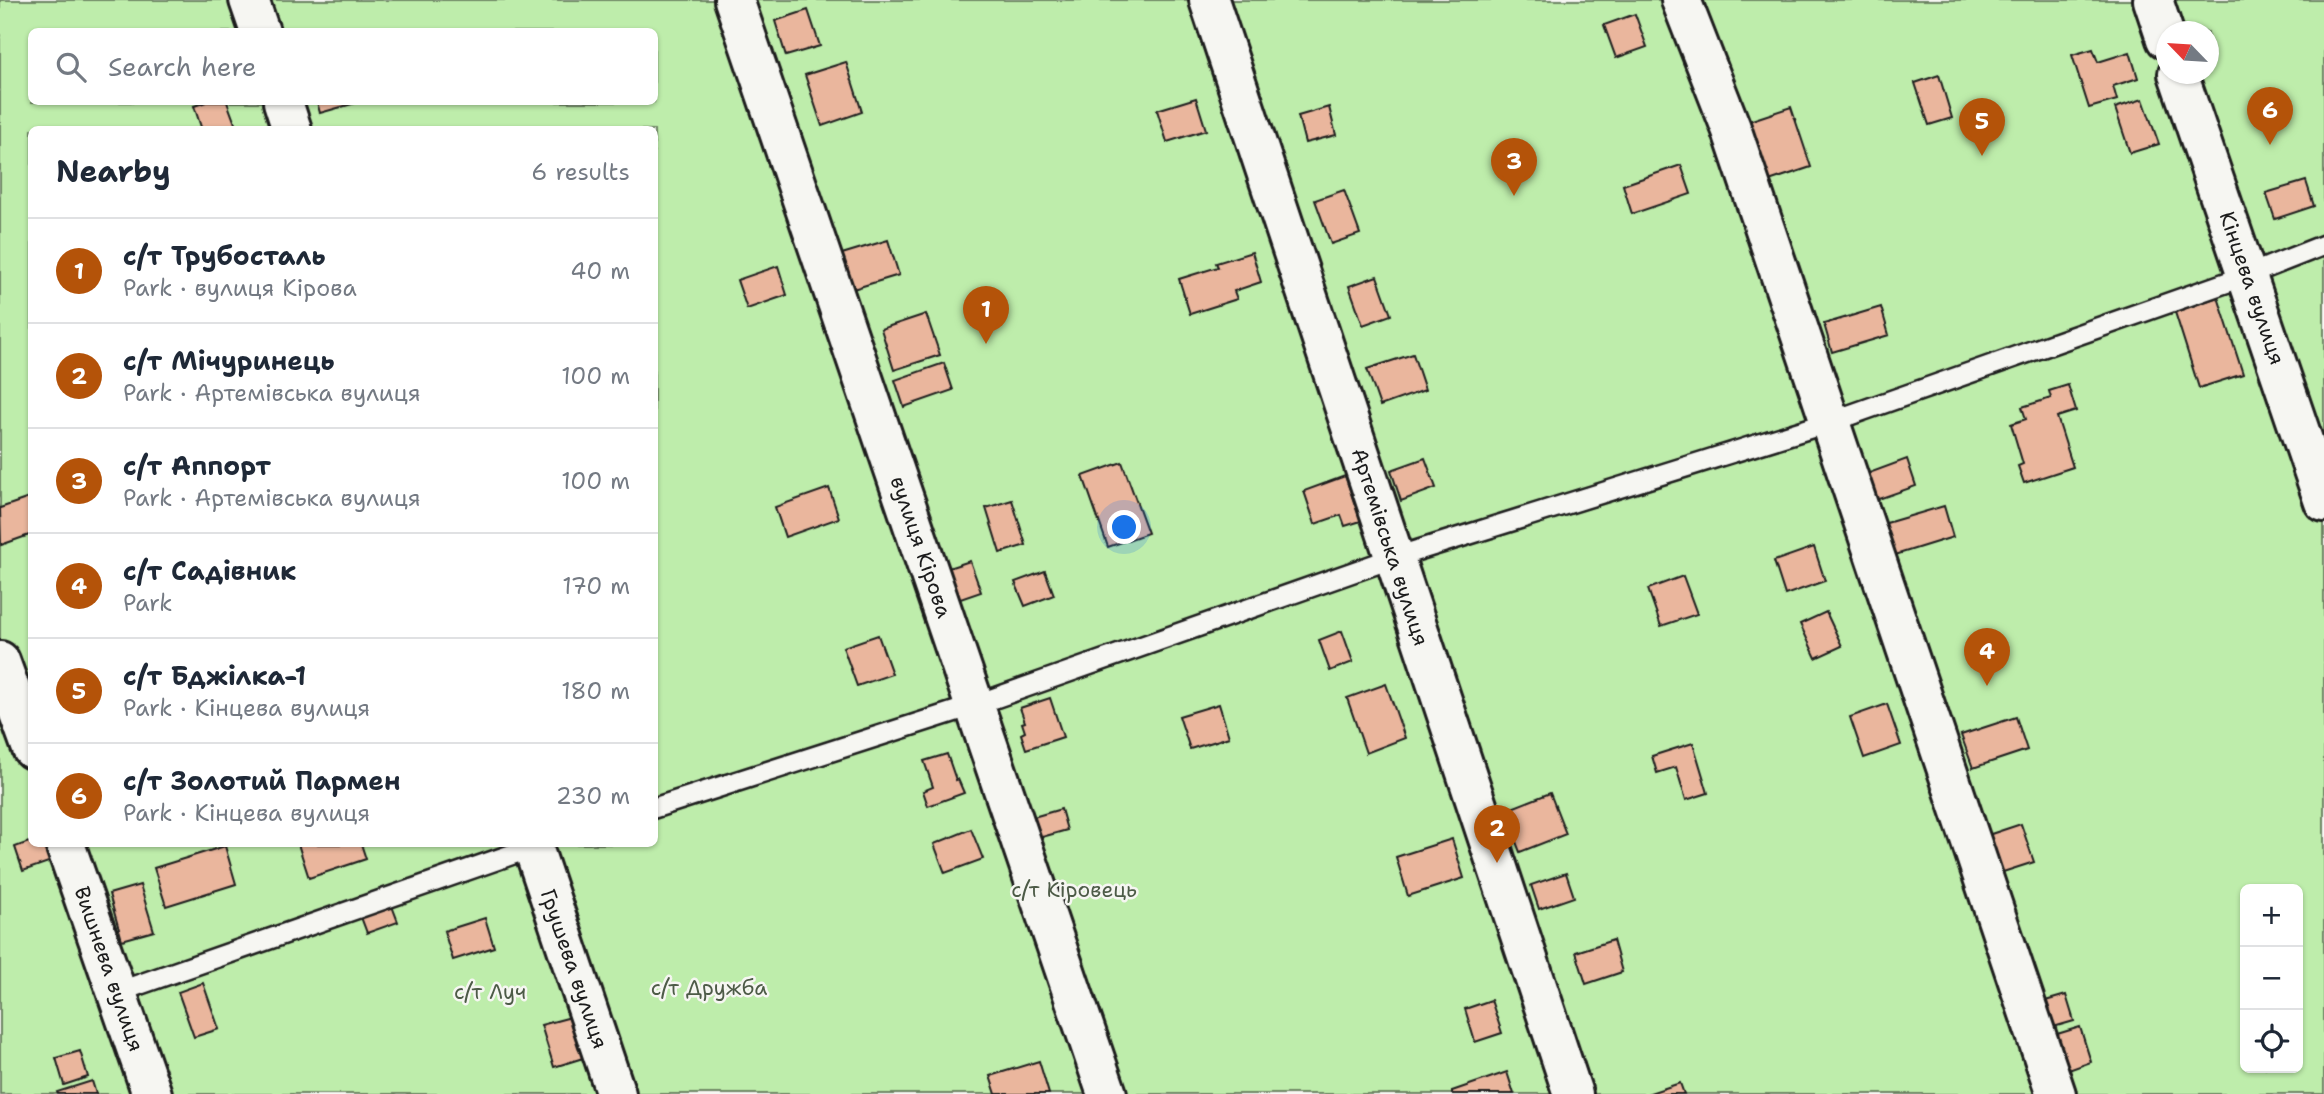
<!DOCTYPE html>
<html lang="en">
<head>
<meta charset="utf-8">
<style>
	:root { --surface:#fff; --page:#f6f6f7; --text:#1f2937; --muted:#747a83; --line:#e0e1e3; --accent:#b45309 }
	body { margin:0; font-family:"Shantell Sans",sans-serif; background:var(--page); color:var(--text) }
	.controls { position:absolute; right:21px; bottom:21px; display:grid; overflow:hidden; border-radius:10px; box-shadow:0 2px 5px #0004 }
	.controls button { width:63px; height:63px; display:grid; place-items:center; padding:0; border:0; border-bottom:2px solid var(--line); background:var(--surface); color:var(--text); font:35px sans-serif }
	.compass { position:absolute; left:2156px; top:21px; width:63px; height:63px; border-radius:50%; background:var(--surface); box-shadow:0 2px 5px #0004; rotate:295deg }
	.you { position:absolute; left:1125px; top:528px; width:24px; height:24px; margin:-18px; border:5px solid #fff; border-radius:50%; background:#1a73e8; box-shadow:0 0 0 10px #1a73e833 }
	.badge { display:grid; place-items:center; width:46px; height:46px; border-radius:50%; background:var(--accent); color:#fff; font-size:23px; font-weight:700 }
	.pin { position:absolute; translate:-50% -58px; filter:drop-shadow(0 2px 4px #0008) }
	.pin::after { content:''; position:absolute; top:37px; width:24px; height:21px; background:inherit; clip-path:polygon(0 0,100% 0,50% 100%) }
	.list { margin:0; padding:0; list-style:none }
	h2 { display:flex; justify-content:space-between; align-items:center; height:91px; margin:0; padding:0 28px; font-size:30px }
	h2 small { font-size:23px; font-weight:400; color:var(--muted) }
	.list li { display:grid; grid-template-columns:46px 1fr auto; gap:21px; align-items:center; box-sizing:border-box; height:105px; padding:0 28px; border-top:2px solid var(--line) }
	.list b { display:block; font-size:26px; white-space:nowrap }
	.list p { margin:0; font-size:23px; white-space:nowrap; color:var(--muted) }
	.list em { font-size:23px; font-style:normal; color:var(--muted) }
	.icon { flex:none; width:38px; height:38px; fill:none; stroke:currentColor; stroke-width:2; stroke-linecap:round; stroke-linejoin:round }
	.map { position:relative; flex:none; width:2324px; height:1094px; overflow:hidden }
	.search { position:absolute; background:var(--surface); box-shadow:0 2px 5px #0004; left:28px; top:28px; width:630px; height:77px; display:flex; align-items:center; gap:18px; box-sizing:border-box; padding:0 24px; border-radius:10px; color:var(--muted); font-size:26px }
	.panel { position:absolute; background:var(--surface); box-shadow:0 2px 5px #0004; left:28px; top:126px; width:630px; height:721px; border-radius:10px }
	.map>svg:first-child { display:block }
	.green { fill:#beedab; stroke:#6d8464; stroke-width:2; fill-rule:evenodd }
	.building { fill:#eab69d; stroke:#1c1c1c; stroke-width:2 }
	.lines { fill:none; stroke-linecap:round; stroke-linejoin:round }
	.lane-casing { stroke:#1c1c1c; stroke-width:24 }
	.street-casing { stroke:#1c1c1c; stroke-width:44 }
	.lane { stroke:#f6f6f2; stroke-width:19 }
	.street { stroke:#f6f6f2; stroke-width:38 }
	.labels { text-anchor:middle; stroke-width:5; stroke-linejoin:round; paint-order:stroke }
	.street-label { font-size:21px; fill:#1c1c1c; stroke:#f6f6f2 }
	.park-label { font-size:21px; fill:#4d5b47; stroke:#f6f6f2 }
</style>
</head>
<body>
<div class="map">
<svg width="2324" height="1094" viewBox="0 0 2324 1094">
	<rect width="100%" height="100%" fill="#f6f6f2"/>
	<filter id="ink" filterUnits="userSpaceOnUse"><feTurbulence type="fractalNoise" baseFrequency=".0143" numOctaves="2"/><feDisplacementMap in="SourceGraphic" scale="14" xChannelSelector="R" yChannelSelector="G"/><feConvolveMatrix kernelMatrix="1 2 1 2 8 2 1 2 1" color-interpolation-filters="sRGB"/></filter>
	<g filter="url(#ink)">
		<path class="green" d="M0,0H2324V1094H0ZM32,32H654V102H32ZM2166,32H2208V74H2166ZM32,130H654V844H32ZM2245,889H2298V1068H2245Z"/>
		<g class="building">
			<path d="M808,10L820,46L786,56L775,21Z"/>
			<path d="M1635,14L1647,47L1616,58L1604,25Z"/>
			<path d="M2093,49L2098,62L2130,52L2138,78L2113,86L2117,100L2089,108L2072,55Z"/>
			<path d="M846,62L862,112L822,126L805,75Z"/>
			<path d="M1939,75L1952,118L1929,125L1915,83Z"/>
			<path d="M1196,98L1206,130L1167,142L1157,110Z"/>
			<path d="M2143,99L2159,144L2130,153L2115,108Z"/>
			<path d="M206,102H227L237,129L202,130L194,106Z"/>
			<path d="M317,102H359L320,113Z"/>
			<path d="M1329,107L1336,135L1305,143L1298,116Z"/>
			<path d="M1791,107L1811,167L1766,182L1746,122Z"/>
			<path d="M1681,165L1691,194L1632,214L1623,185Z"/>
			<path d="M2306,181L2314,206L2275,219L2266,193Z"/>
			<path d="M1344,190L1360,234L1331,244L1315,200Z"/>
			<path d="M888,240L899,275L853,289L842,254Z"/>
			<path d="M1252,252L1261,282L1234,291L1237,299L1190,314L1179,279L1218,267L1216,263Z"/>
			<path d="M778,266L787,295L747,309L737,280Z"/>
			<path d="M1377,276L1391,315L1363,325L1349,286Z"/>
			<path d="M2218,297L2243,374L2199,388L2175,312Z"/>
			<path d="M1881,307L1889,335L1832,352L1824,324Z"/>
			<path d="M926,314L940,355L894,370L881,329Z"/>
			<path d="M1413,354L1425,390L1380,406L1367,369Z"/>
			<path d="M944,363L953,390L904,407L895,380Z"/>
			<path d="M2068,385L2076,411L2057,417L2073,467L2024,483L2018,466L2023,464L2011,424L2026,419L2022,407L2051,398L2049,391Z"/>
			<path d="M1425,458L1436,488L1401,501L1391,470Z"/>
			<path d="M1907,459L1916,486L1870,502L1861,476Z"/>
			<path d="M1122,462L1148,533L1108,547L1083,476Z"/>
			<path d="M1345,476L1361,521L1345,526L1341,515L1315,524L1304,491Z"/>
			<path d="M829,488L839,518L785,537L775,507Z"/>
			<path d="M32,497V534L1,545L0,508Z"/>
			<path d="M1012,500L1026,545L1000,553L986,508Z"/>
			<path d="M1944,506L1953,537L1892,556L1883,524Z"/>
			<path d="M1814,547L1825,581L1785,595L1774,561Z"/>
			<path d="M970,561L981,592L943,605L933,573Z"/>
			<path d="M1045,571L1054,595L1025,606L1015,582Z"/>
			<path d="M1683,576L1697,614L1661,626L1648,589Z"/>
			<path d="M1826,612L1842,646L1816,658L1800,624Z"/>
			<path d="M1342,631L1353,662L1330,671L1319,640Z"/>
			<path d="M878,635L892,674L857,686L843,647Z"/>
			<path d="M1386,684L1405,738L1366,753L1347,698Z"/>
			<path d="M1050,698L1063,737L1026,749L1021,734L1025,732L1022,723L1025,722L1020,708Z"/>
			<path d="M1219,704L1229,737L1190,749L1179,716Z"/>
			<path d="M1887,704L1901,745L1864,758L1850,717Z"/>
			<path d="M2016,717L2027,750L1973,768L1961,735Z"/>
			<path d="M1693,743L1708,793L1686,800L1676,767L1657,773L1652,756Z"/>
			<path d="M947,754L956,780L958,779L964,793L928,806L923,791L933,787L924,761Z"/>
			<path d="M1550,793L1566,834L1520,852L1504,811Z"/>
			<path d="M1061,809L1067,830L1035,839L1030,818Z"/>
			<path d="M2021,824L2034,862L2000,873L1988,835Z"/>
			<path d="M971,829L983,859L945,873L934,844Z"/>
			<path d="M1452,839L1464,878L1408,896L1396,857Z"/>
			<path d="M32,841V844H55L60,858L23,871L15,847Z"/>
			<path d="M298,844H361L366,859L309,878Z"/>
			<path d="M225,846L236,884L166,906L154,868Z"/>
			<path d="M1566,873L1574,897L1539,909L1531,885Z"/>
			<path d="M140,885L154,931L122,940L109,894Z"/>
			<path d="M392,906L398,922L367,933L361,917Z"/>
			<path d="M485,918L494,947L453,960L444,931Z"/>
			<path d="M1613,940L1622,972L1586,984L1576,952Z"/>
			<path d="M203,983L219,1029L194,1037L178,992Z"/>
			<path d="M2066,995L2074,1021L2050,1028L2042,1002Z"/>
			<path d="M1491,1000L1502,1033L1475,1042L1465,1009Z"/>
			<path d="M571,1017L583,1058L554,1067L541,1025Z"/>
			<path d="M2080,1027L2091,1062L2066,1071L2054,1035Z"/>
			<path d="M80,1051L88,1077L64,1085L56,1058Z"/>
			<path d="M1039,1061L1049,1094H996L990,1076Z"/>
			<path d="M1507,1072L1514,1094H1452V1091Z"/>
			<path d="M92,1081L96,1094H58L57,1092Z"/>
			<path d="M1680,1083L1684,1094H1647Z"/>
		</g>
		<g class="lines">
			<g class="lane-casing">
				<g id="lane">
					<path d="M654,808L975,705L1393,558L1830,422L2248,275L2324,245"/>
					<path d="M118,992L539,845"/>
				</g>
			</g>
			<g class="street-casing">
				<g id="street">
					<path d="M249,0L260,32"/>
					<path d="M734,0L1107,1094"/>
					<path d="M1209,0L1573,1094"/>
					<path d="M1681,0L1731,128L2056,1094"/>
					<path d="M2153,0L2166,39"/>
					<path d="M2178,74L2324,502"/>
					<path d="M283,102L292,130"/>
					<path d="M0,661L32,749"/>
					<path d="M65,844L152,1094"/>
					<path d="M532,844L616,1094"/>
				</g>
			</g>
			<use href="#lane" class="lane"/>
			<use href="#street" class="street"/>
		</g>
	</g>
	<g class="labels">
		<g class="street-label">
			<text transform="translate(2252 288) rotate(71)" y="7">Кінцева вулиця</text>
			<text transform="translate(921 547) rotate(71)" y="7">вулиця Кірова</text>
			<text transform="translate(1390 547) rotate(72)" y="7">Артемівська вулиця</text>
			<text transform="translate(109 969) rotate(71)" y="7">Вишнева вулиця</text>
			<text transform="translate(574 969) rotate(71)" y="7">Грушева вулиця</text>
		</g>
		<g class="park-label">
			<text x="1074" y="897">с/т Кіровець</text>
			<text x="709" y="995">с/т Дружба</text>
			<text x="490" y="999">с/т Луч</text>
		</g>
	</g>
</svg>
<div class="controls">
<button>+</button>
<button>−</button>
<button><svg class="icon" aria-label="locate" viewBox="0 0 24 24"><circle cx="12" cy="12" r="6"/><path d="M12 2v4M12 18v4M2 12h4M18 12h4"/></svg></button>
</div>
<svg class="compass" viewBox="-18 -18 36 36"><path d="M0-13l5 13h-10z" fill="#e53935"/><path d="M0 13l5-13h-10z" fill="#747a83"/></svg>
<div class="you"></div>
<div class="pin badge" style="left:986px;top:344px">1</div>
<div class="pin badge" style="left:1497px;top:863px">2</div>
<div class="pin badge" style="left:1514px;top:196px">3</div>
<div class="pin badge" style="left:1987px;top:686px">4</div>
<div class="pin badge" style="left:1982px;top:156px">5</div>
<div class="pin badge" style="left:2270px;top:145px">6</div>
<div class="search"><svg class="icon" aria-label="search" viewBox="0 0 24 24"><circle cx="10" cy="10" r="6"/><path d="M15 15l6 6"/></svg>Search here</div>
<section class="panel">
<h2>Nearby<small>6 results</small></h2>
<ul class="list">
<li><span class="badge">1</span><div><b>с/т Трубосталь</b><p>Park · вулиця Кірова</p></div><em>40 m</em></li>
<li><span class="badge">2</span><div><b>с/т Мічуринець</b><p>Park · Артемівська вулиця</p></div><em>100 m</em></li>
<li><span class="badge">3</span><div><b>с/т Аппорт</b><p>Park · Артемівська вулиця</p></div><em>100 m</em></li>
<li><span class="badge">4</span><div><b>с/т Садівник</b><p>Park</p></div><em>170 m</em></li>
<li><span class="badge">5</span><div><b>с/т Бджілка-1</b><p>Park · Кінцева вулиця</p></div><em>180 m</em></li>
<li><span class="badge">6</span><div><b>с/т Золотий Пармен</b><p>Park · Кінцева вулиця</p></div><em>230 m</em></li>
</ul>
</section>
</div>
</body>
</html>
